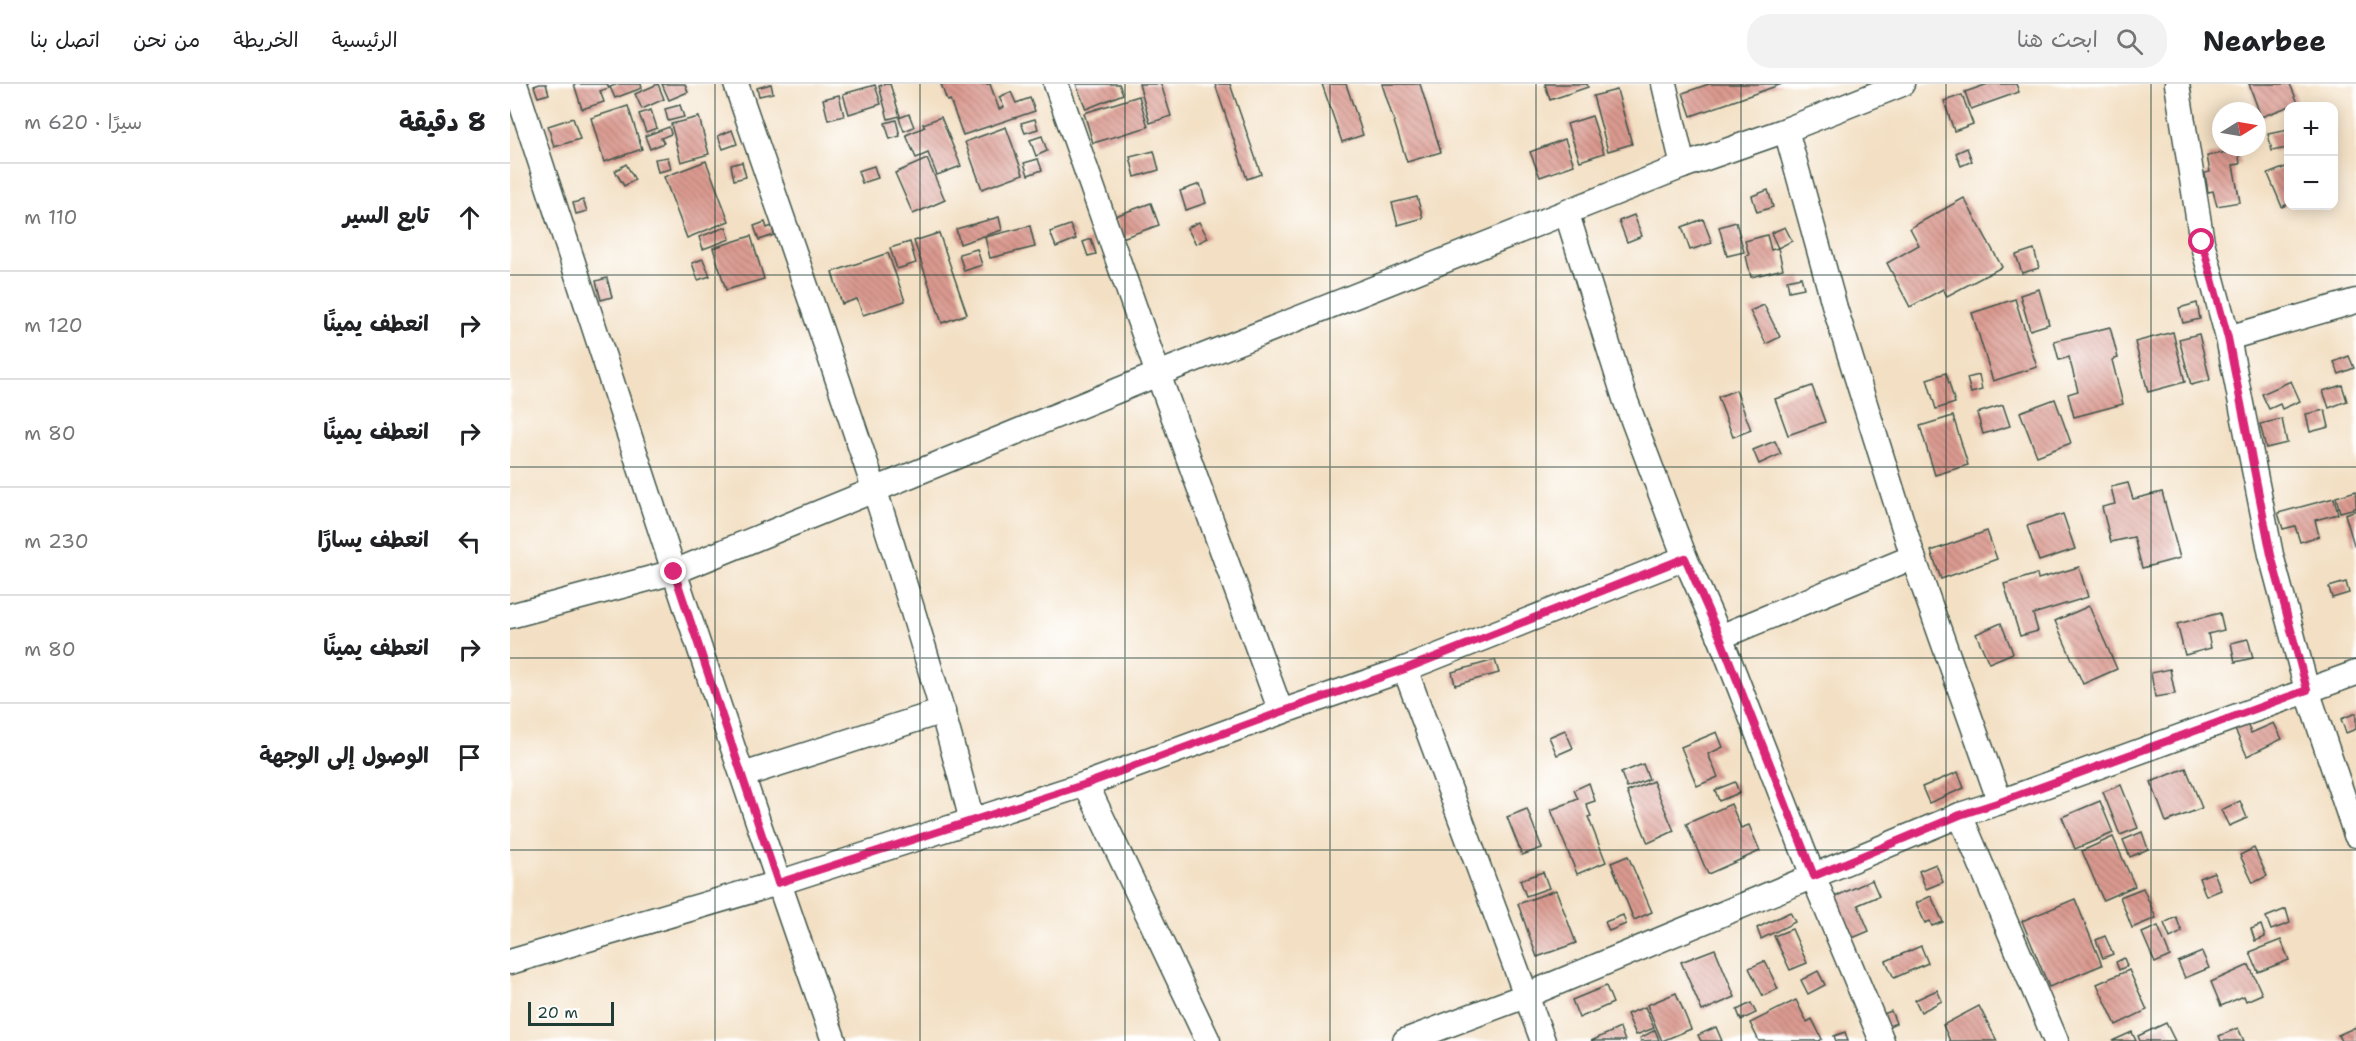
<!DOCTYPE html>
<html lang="ar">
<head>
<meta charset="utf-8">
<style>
	:root { --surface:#fff; --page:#f2f2f2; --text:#202124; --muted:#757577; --line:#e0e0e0 }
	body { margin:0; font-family:"Shantell Sans","Playpen Sans Arabic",sans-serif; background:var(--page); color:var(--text); direction:rtl }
	.controls { position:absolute; right:18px; top:18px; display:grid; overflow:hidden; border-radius:12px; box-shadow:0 3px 15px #0003 }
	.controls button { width:54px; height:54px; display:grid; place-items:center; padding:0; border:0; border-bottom:2px solid var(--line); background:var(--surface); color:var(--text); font:30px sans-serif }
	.compass { position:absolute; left:1702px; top:18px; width:54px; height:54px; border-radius:50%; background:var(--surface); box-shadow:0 3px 15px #0003; rotate:79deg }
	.scale { position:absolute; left:18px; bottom:15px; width:86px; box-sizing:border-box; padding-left:6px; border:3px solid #1f3d34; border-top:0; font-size:16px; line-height:21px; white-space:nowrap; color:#1f3d34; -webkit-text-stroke:4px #fff; paint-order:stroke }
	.stop { position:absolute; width:18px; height:18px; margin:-14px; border:4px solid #db2777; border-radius:50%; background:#fff }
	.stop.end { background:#db2777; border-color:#fff; box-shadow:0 2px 6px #0008 }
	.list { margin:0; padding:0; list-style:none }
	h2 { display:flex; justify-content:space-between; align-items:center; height:78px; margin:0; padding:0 24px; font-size:26px }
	h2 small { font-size:20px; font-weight:400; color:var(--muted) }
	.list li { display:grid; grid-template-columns:39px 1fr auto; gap:18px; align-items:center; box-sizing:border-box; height:108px; padding:0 24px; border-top:2px solid var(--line) }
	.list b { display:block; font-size:22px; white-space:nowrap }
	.list em { font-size:20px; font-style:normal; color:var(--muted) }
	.icon { flex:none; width:33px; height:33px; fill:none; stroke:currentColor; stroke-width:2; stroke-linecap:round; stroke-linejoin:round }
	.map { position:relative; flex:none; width:1846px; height:957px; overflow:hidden; direction:ltr }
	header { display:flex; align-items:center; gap:36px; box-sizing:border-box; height:84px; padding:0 30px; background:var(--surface); border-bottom:2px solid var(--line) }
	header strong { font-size:28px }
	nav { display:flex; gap:33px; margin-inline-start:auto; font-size:21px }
	.search { width:420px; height:54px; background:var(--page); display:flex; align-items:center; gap:15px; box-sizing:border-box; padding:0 21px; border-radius:24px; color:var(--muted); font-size:22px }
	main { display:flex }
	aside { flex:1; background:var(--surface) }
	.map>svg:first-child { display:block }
	.building { fill:url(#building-back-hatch) }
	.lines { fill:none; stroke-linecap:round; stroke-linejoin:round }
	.minor-casing { stroke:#3f554a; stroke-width:27 }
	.minor { stroke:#fff; stroke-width:24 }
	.route { stroke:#db2777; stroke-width:8 }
	.grid { fill:none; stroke:#1f3d34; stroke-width:1.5; stroke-opacity:0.55 }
</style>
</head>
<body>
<header>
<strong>Nearbee</strong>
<div class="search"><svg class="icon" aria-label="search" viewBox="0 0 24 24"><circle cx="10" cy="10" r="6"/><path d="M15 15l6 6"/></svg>ابحث هنا</div>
<nav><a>الرئيسية</a><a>الخريطة</a><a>من نحن</a><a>اتصل بنا</a></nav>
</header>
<main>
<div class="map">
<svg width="1846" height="957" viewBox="0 0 1846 957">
	<defs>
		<pattern id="building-back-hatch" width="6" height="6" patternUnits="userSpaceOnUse" patternTransform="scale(1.5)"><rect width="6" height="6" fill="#db9a90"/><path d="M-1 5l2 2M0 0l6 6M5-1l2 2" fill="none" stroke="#b17f76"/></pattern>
	</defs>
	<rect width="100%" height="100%" fill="#fff"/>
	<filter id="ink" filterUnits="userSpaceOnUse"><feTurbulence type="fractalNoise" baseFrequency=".0167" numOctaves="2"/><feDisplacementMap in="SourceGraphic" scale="12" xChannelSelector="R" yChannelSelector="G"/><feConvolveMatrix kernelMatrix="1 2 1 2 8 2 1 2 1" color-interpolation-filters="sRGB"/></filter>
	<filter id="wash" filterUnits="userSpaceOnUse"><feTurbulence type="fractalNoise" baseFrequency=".008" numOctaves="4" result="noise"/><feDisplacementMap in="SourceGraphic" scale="24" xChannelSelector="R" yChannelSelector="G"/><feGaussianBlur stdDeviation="1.35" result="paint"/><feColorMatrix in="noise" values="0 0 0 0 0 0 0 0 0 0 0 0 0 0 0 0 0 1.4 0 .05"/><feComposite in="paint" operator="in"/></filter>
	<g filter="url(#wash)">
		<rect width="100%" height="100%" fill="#f3e0c4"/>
		<g id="blocks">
			<g class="building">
				<path d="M30,0H36L39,10L28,13L24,2Z"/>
				<path d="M64,0H97L99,4L90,7L94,18L72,25Z"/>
				<path d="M108,0H131L132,4L105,14L100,3Z"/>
				<path d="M148,0L154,15L132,25L125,10Z"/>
				<path d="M152,0H175L178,8L159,16Z"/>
				<path d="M261,0L263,9L249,12L247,4Z"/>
				<path d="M375,0H380L390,32L378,35L369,2Z"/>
				<path d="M431,0H480L489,25L494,23L489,13L501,8L506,19L520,14L525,27L453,51L440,16L437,17Z"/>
				<path d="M566,0H609L613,10L576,25Z"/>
				<path d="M629,0H651L661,32L640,39Z"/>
				<path d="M705,0H720L751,90L737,95Z"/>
				<path d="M812,0H836L853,51L832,58Z"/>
				<path d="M872,0H910L931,68L897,78Z"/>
				<path d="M1035,0H1077L1078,3L1040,16Z"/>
				<path d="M1199,0H1272L1181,32L1173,9Z"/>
				<path d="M1478,0H1506L1509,8L1461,25L1455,8Z"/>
				<path d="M1739,0H1780L1788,19L1751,33Z"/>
				<path d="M365,1L371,20L339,30L333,10Z"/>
				<path d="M1107,6L1122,60L1098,67L1083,12Z"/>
				<path d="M329,11L334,32L318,36L313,15Z"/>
				<path d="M1452,11L1463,40L1444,47L1434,17Z"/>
				<path d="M629,12L638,43L583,59L574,29Z"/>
				<path d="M170,21L174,33L158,37L155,25Z"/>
				<path d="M118,22L132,65L94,78L81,34Z"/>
				<path d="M141,26L147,44L136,48L129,30Z"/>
				<path d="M399,30L404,43L394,47L389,34Z"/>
				<path d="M1082,32L1094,69L1070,77L1057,40Z"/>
				<path d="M189,33L199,70L171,78L161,40Z"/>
				<path d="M431,33L451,82L427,91L418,69L406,74L396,51L415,43L413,40Z"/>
				<path d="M63,34L70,55L44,63L38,42Z"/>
				<path d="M525,35L528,45L515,49L511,39Z"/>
				<path d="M386,36L390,52L380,55L375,39Z"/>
				<path d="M159,43L161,50L151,54L154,59L140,65L135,52Z"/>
				<path d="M496,43L513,90L472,105L455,58Z"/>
				<path d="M222,46L227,60L213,65L208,52Z"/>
				<path d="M1778,46V64L1762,67L1758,50Z"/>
				<path d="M532,52L537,67L526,72L520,56Z"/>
				<path d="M1055,55L1064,81L1030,93L1020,68Z"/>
				<path d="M1457,64L1462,77L1451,82L1446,69Z"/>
				<path d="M1728,66L1730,80L1723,81L1730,118L1707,122L1703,107L1698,108L1695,89L1700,88L1697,72Z"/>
				<path d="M644,67L649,86L625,93L620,73Z"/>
				<path d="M158,73L161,85L148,88L145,75Z"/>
				<path d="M417,75L435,116L403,130L385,89Z"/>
				<path d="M528,75L532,86L518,91L514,79Z"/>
				<path d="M196,77L219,137L177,154L154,93Z"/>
				<path d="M232,78L236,93L224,96L221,81Z"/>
				<path d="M116,80L125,96L114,102L105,87Z"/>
				<path d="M364,82L368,94L352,99L348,87Z"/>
				<path d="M1778,82V120L1772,123L1758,90Z"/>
				<path d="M690,100L696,119L676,126L670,107Z"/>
				<path d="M1258,106L1263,123L1247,128L1242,112Z"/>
				<path d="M907,113L913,134L888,141L882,119Z"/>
				<path d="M1454,114L1492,183L1437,212L1433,205L1400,223L1377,179L1409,161L1400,144Z"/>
				<path d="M73,116L77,127L66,130L63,119Z"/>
				<path d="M641,119L649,141L612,154L605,132Z"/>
				<path d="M1124,131L1132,152L1117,158L1109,137Z"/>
				<path d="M489,133L492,146L450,160L446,145Z"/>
				<path d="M1193,135L1202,159L1180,166L1172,143Z"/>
				<path d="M255,138L257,144L262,142L264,151L249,156L244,142Z"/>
				<path d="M689,138L698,154L686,160L677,144Z"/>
				<path d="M1226,138L1234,168L1217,172L1209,143Z"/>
				<path d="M560,141L566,155L546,163L540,148Z"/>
				<path d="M520,142L525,163L480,174L475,153Z"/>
				<path d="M216,143L220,155L193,165L189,153Z"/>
				<path d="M1275,143L1282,157L1268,164L1261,149Z"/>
				<path d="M429,149L457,230L432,239L404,157Z"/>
				<path d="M1257,151L1261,166L1268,164L1273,185L1241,193L1236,172L1239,171L1235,157Z"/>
				<path d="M241,152L254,195L216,206L203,164Z"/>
				<path d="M581,155L586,170L578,172L573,158Z"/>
				<path d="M400,158L406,179L387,185L380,164Z"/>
				<path d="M467,165L472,181L454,187L449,170Z"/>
				<path d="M1524,165L1529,184L1512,189L1506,171Z"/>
				<path d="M378,169L395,217L353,231L347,215L332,220L322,188Z"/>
				<path d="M193,175L200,192L188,196L182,179Z"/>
				<path d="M1291,193L1294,204L1279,207L1277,196Z"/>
				<path d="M97,194L102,213L91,216L86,197Z"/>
				<path d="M1529,205L1539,240L1520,246L1510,211Z"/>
				<path d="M1505,215L1527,283L1483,297L1462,229Z"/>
				<path d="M1687,219L1690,235L1673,239L1669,224Z"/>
				<path d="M1254,221L1270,253L1256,260L1240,227Z"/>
				<path d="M1600,243L1608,274L1602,276L1613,320L1564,333L1558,310L1568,307L1559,273L1549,276L1544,257Z"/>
				<path d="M1663,248L1675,298L1638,308L1625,258Z"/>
				<path d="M1689,250L1700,296L1681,301L1669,255Z"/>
				<path d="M1839,272L1844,284L1829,290L1824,278Z"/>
				<path d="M1436,289L1445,319L1426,325L1417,295Z"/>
				<path d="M1469,291L1472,306L1461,309L1457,294Z"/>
				<path d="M1781,297L1790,317L1772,325L1770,320L1759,325L1752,310Z"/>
				<path d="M1832,301L1837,317L1819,324L1813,307Z"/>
				<path d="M1302,302L1315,338L1278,351L1265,315Z"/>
				<path d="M1226,306L1241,346L1223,353L1208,313Z"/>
				<path d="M1545,315L1561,359L1527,372L1510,328Z"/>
				<path d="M1493,321L1500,342L1473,350L1467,329Z"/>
				<path d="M1815,326L1819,343L1800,348L1796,330Z"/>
				<path d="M1443,332L1458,381L1425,391L1410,342Z"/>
				<path d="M1772,335L1777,359L1756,364L1750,340Z"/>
				<path d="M1265,357L1271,370L1249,380L1243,366Z"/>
				<path d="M1618,399L1623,415L1652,408L1670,474L1632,484L1624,453L1601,458L1592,423L1605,420L1601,403Z"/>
				<path d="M1846,407V424L1830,428L1826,413Z"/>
				<path d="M1824,414L1828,430L1805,436L1809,452L1790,458L1785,442L1773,445L1768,429Z"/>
				<path d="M1846,426V460L1844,461L1835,430Z"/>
				<path d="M1553,430L1565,465L1529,477L1517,442Z"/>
				<path d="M1477,447L1487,475L1431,495L1421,467Z"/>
				<path d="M1569,483L1578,513L1523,530L1528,547L1510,552L1494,500L1527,490L1528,495Z"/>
				<path d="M1836,498L1839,509L1822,514L1819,503Z"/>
				<path d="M1579,522L1607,585L1573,600L1545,537Z"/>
				<path d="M1710,529L1714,546L1698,550L1701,564L1675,571L1667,540Z"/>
				<path d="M1491,539L1503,569L1479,579L1466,550Z"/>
				<path d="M1738,555L1743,574L1725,578L1721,559Z"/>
				<path d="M985,576L989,589L945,601L942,588Z"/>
				<path d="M1660,585L1665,610L1645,613L1641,589Z"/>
				<path d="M1846,629V645L1836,649L1831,635Z"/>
				<path d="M1735,635L1741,649L1764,639L1772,655L1737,672L1723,641Z"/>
				<path d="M1055,646L1063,664L1047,671L1039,653Z"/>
				<path d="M1207,648L1213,663L1198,670L1208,693L1187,702L1171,663Z"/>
				<path d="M1133,680L1139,695L1117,704L1111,689Z"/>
				<path d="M1676,684L1692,724L1656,738L1641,698Z"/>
				<path d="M1448,688L1454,704L1419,719L1412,703Z"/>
				<path d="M1143,697L1164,747L1138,759L1117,708Z"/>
				<path d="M1225,698L1229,709L1209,717L1205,706Z"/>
				<path d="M1079,699L1085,717L1076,720L1081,732L1078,733L1096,778L1067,790L1041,726L1068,715L1064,706Z"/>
				<path d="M1611,701L1628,744L1610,751L1593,708Z"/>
				<path d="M1590,717L1603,749L1565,765L1552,733Z"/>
				<path d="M1730,717L1737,734L1719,742L1711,726Z"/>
				<path d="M1221,720L1231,744L1239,741L1250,767L1198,790L1176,740Z"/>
				<path d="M1017,725L1032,764L1012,771L997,733Z"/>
				<path d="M1632,748L1638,765L1620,773L1613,756Z"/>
				<path d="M1603,753L1625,802L1593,816L1572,767Z"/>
				<path d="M1744,764L1757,792L1743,799L1730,771Z"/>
				<path d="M1118,772L1142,828L1124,836L1101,779Z"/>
				<path d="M1426,780L1433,798L1416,805L1409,787Z"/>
				<path d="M1033,788L1039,804L1016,812L1010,796Z"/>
				<path d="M1704,788L1711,806L1696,812L1689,794Z"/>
				<path d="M1362,796L1369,812L1348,821L1359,847L1340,855L1322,814Z"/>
				<path d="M1633,804L1646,834L1622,844L1610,813Z"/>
				<path d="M1046,806L1066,859L1027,873L1008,820Z"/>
				<path d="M1421,812L1433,838L1422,842L1420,837L1415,839L1406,819Z"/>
				<path d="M1565,815L1592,881L1539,903L1512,837Z"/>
				<path d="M1776,825L1780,839L1761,846L1756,833Z"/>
				<path d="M1280,828L1285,838L1251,855L1247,844Z"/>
				<path d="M1113,831L1116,840L1099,847L1095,838Z"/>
				<path d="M1666,833L1672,848L1660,854L1654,839Z"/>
				<path d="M1751,841L1755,853L1745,857L1741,845Z"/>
				<path d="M1648,842L1660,872L1645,879L1632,849Z"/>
				<path d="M1282,845L1297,879L1280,886L1264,852Z"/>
				<path d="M1595,852L1603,870L1593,874L1586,856Z"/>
				<path d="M1771,856L1779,876L1748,888L1740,868Z"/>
				<path d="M1411,862L1418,879L1384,894L1376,877Z"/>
				<path d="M1205,865L1225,913L1192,927L1171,878Z"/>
				<path d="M1692,868L1699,884L1675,894L1668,878Z"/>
				<path d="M1614,874L1617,882L1609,886L1606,878Z"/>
				<path d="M1255,877L1268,905L1253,912L1239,884Z"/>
				<path d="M1739,881L1752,910L1736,917L1734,912L1711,922L1701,898Z"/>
				<path d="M1619,886L1637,926L1606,941L1587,900Z"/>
				<path d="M1308,887L1315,901L1298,910L1291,896Z"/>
				<path d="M1096,902L1103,919L1069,934L1062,916Z"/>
				<path d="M1427,906L1432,917L1411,928L1405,916Z"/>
				<path d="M1166,909L1181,945L1152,957L1137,921Z"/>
				<path d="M1286,916L1297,938L1302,935L1312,955L1309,957H1249L1240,939Z"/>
				<path d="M1241,919L1246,929L1231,936L1227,926Z"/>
				<path d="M1469,922L1487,957H1440L1433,941Z"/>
				<path d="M1135,923L1144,944L1126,951L1117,930Z"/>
				<path d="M1381,927L1386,939L1374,944L1369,932Z"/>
				<path d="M1656,939L1665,957H1630L1628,952Z"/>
				<path d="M1206,943L1212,957H1191L1188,951Z"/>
				<path d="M1846,943V957H1831L1828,951Z"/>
				<path d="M1110,944L1115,957H1081Z"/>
				<path d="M1728,944L1734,957H1711L1709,952Z"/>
				<path d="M1145,946L1149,956L1131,957L1130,954Z"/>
				<path d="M1335,948L1338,957H1326L1324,952Z"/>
				<path d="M1622,948L1626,957H1602Z"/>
			</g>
		</g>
	</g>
	<g filter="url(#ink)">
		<use href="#blocks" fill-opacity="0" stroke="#3f554a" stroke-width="1.5"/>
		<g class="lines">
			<g class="minor-casing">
				<g id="minor">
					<path d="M5,0C109,320 212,640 324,957"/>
					<path d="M226,0C310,244 398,487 462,737"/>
					<path d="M546,0L648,290L771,628"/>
					<path d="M1154,0L1173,82"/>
					<path d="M1667,0L1692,158L1718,254L1761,471L1797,606L1846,751"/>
					<path d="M1276,46L1325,224L1403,473L1490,718"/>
					<path d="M1057,130L1115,315L1175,474L1210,553L1303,792L1372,957"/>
					<path d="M1718,254L1846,217"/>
					<path d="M0,532L164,488L648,290L1173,82L1276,46L1392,0"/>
					<path d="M1210,553L1403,473"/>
					<path d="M895,585L1033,957"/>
					<path d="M233,691L433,627"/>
					<path d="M576,700L698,957"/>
					<path d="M1450,731L1546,957"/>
					<path d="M0,878L268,799L576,700L771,628L895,585L1175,474"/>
					<path d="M895,957L1015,912L1450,731L1490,718L1846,589"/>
				</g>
			</g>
			<use href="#minor" class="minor"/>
		</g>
	</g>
	<g class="lines" filter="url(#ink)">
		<path class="route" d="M164,488L268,799L576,700L771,628L895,585L1175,474L1210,553L1304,792L1450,731L1490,718L1797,606L1761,471L1718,254L1692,158"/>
	</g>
	<path class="grid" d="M205,0V957M410,0V957M615,0V957M820,0V957M1026,0V957M1231,0V957M1436,0V957M1641,0V957M0,191H1846M0,383H1846M0,574H1846M0,766H1846"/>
</svg>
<div class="controls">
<button>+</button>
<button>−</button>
</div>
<svg class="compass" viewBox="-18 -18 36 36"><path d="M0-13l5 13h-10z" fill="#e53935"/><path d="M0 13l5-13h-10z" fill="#757577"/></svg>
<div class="scale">20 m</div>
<div class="stop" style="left:1692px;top:158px"></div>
<div class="stop end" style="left:164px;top:488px"></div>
</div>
<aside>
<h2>8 دقيقة<small>سيرًا · 620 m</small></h2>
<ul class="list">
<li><svg class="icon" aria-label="ahead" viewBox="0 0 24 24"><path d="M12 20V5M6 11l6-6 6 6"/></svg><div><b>تابع السير</b></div><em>110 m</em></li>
<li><svg class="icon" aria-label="right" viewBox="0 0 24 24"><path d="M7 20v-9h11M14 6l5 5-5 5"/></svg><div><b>انعطف يمينًا</b></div><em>120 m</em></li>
<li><svg class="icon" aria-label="right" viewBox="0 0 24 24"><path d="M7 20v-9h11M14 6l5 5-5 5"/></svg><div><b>انعطف يمينًا</b></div><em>80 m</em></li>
<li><svg class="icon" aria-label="left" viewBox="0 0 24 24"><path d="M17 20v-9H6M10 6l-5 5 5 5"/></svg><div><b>انعطف يسارًا</b></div><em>230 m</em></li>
<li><svg class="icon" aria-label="right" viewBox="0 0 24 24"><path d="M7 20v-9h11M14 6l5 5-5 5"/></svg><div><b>انعطف يمينًا</b></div><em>80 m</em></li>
<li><svg class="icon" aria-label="arrive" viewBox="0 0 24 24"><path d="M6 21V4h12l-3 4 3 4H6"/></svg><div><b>الوصول إلى الوجهة</b></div></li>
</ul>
</aside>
</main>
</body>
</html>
